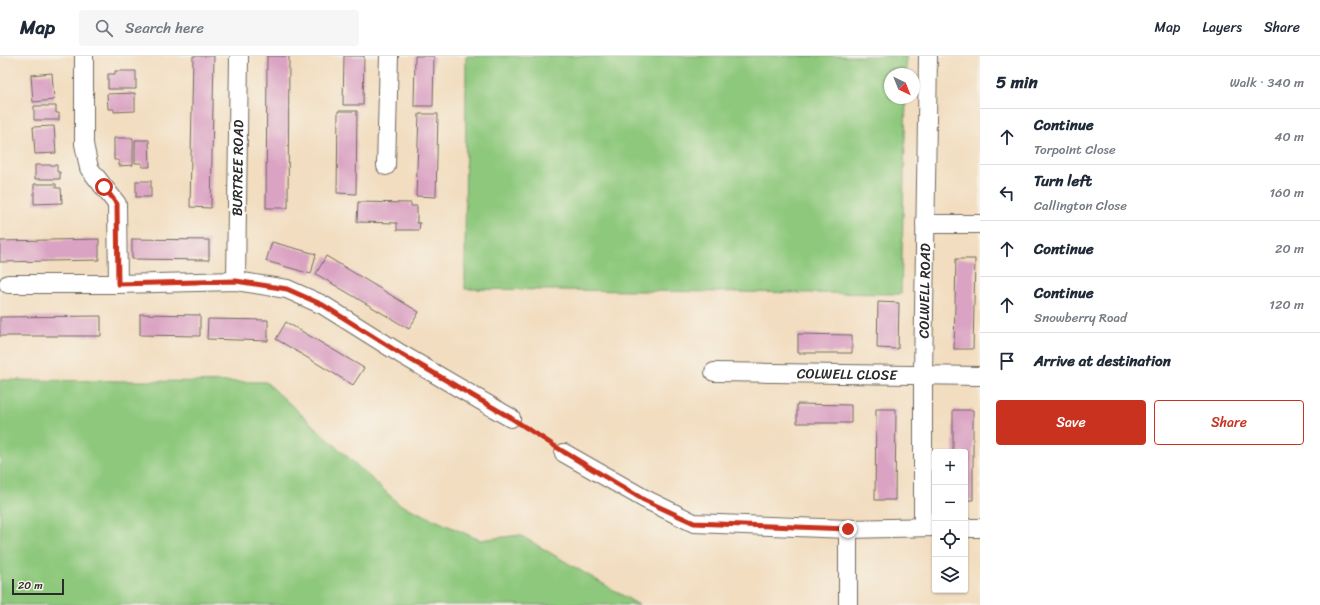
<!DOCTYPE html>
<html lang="en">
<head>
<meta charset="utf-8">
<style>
	:root { --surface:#fff; --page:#f6f6f7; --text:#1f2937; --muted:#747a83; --line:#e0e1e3; --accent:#c8321e }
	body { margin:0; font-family:Sriracha,sans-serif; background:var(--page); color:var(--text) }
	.controls { position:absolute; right:12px; bottom:12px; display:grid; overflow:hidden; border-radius:4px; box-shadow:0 1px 3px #0004 }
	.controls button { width:36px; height:36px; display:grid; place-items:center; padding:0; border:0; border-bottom:1px solid var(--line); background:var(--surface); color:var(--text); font:20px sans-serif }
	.compass { position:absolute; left:884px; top:12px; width:36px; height:36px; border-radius:50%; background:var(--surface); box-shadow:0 1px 3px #0004; rotate:137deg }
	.scale { position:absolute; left:12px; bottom:10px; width:52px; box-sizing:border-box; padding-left:4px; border:2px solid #2b2b2b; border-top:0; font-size:11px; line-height:14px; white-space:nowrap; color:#2b2b2b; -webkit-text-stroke:3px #f7f3e8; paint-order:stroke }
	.stop { position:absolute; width:12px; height:12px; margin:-9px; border:3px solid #c8321e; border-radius:50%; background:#fff }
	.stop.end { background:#c8321e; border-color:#fff; box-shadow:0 1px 4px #0008 }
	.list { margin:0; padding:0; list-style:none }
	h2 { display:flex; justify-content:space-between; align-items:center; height:52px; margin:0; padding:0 16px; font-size:17px }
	h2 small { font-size:13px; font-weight:400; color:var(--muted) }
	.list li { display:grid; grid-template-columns:26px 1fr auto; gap:12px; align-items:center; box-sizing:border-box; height:56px; padding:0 16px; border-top:1px solid var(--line) }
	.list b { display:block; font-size:15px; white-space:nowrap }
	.list p { margin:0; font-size:13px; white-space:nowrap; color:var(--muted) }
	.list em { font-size:13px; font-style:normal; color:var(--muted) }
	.actions { display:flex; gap:8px; padding:12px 16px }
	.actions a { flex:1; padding:9px 0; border:1px solid var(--accent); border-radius:4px; text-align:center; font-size:14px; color:var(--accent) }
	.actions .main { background:var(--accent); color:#fff }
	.icon { flex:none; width:22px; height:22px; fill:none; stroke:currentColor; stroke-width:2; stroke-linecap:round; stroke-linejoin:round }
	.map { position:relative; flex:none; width:980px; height:549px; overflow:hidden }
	header { display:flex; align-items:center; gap:24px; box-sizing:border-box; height:56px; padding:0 20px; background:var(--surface); border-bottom:1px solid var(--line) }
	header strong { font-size:19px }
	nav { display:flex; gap:22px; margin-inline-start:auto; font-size:14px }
	.search { width:280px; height:36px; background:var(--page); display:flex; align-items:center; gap:10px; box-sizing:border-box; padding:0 14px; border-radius:4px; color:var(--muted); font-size:15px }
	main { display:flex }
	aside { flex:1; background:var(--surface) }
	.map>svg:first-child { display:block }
	.green { fill:#8dc87c; stroke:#5c7a54 }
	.building { fill:#daa2c3 }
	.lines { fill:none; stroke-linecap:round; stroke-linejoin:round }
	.minor-casing { stroke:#71695f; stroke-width:20 }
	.path { stroke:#71695f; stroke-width:2.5; stroke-dasharray:3 3; stroke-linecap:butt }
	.minor { stroke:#fff; stroke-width:18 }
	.route { stroke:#c8321e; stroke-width:5 }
	.labels { text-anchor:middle; stroke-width:3.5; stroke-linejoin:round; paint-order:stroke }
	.street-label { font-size:14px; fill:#2b2b2b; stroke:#f7f3e8 }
</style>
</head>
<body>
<header>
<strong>Map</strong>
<div class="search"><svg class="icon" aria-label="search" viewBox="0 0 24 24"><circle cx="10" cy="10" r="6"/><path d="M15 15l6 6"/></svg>Search here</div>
<nav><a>Map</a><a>Layers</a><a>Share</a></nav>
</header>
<main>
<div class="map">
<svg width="980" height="549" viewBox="0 0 980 549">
	<rect width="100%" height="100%" fill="#f7f3e8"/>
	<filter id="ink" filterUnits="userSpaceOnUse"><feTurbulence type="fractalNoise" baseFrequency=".025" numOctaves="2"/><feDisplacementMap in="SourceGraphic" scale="8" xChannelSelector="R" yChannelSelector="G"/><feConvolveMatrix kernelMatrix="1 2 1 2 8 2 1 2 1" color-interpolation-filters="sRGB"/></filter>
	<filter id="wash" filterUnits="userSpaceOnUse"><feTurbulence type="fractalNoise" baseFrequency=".012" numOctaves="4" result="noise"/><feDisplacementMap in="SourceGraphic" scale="16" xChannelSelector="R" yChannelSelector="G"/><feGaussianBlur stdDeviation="0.9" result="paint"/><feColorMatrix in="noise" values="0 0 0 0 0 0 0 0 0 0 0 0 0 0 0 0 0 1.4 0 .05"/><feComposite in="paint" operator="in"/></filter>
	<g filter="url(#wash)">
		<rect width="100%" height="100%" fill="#f2ddc0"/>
		<g class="green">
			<path d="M466,0H907L906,18H890V42H906L901,238L465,233Z"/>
			<path d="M0,324L266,326L399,448L480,484L520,479L639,549H0Z"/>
		</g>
		<g id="blocks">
			<g class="building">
				<path d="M193,0H214L211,152L190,151Z"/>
				<path d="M267,0H289L288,152H266Z"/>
				<path d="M344,0H364L363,49H343Z"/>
				<path d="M415,0H434L433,50H414Z"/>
				<path d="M115,15H136V33H108V18H115Z"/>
				<path d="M52,17L54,44L33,46L31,19Z"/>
				<path d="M135,37V55L114,56V53H108L107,38Z"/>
				<path d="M34,50H56V57H59V64H34Z"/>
				<path d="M338,55H357L356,138L337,137Z"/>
				<path d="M419,58H438L436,141L416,140Z"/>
				<path d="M54,70L56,97L35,98L33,71Z"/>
				<path d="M114,82H133V109L119,110V104H114Z"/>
				<path d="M135,84H149L150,111H142V107H135Z"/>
				<path d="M35,109H57V116H60V123H35Z"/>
				<rect x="136" y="125" width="15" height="16"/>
				<path d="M34,128H56V132H61L62,147L34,148Z"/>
				<path d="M358,146L411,147V150H417V167H420L419,174H397V167L357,166Z"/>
				<path d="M99,183V204L0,206V185Z"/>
				<path d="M132,183L209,184V204L132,203Z"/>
				<path d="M272,186L316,198L311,218L266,205Z"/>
				<path d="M326,200L419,256L409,273L316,218Z"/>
				<path d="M956,203H975L973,293H954Z"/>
				<path d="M878,246L899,247L898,293L877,292Z"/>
				<path d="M140,258L200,259V280L140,279Z"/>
				<path d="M101,260V280H0V261Z"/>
				<path d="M208,263L268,264V285L207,283Z"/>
				<path d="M286,266L364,312L353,329L276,283Z"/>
				<path d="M798,278L852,279V297H798Z"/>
				<path d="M797,348L851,349V367H797Z"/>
				<path d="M876,353H896L895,444H875Z"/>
				<path d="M953,354H973V444H965V396H953Z"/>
			</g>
		</g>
	</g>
	<g filter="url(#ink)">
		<use href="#blocks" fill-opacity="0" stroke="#71695f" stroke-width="1"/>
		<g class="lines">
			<g class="minor-casing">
				<g id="minor">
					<path d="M84,0V88L89,112L117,148L118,228"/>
					<path d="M386,110L389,0"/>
					<path d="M925,168H980"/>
					<path id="s1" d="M236,225L239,0"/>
					<path d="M8,228H118L236,225L287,233L323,249L401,298L511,362"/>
					<path id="s2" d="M714,316L980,320"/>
					<path d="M564,397L645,443L694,467L848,473L934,471"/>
					<path id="s3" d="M923,470V319L928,0"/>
					<path d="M965,472H980"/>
					<path d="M848,473V549"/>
				</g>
			</g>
			<path class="path" d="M526,371L550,387"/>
			<use href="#minor" class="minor"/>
		</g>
	</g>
	<g class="lines" filter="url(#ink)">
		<path class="route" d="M104,131L117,148L118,228L236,225L287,233L323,249L401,298L511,362L564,396L644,444L694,467L848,473"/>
	</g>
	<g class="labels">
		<g class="street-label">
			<text dy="5" stroke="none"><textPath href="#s1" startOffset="113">BURTREE ROAD</textPath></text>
			<text dy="5" stroke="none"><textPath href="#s3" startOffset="235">COLWELL ROAD</textPath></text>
			<text dy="5" stroke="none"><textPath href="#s2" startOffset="133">COLWELL CLOSE</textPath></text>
		</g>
	</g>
</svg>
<div class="controls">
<button>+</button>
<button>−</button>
<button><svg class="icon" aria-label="locate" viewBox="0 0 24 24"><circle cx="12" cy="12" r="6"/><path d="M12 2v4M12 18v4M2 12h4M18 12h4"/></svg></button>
<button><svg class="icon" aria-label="layers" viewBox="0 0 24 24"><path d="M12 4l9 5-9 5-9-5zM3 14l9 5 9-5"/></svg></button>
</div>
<svg class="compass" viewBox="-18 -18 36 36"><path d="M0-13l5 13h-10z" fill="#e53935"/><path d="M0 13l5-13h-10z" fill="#747a83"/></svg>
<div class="scale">20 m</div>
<div class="stop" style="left:104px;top:131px"></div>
<div class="stop end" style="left:848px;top:473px"></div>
</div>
<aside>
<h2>5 min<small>Walk · 340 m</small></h2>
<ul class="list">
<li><svg class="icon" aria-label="ahead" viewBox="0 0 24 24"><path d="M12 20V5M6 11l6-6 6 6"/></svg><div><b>Continue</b><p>Torpoint Close</p></div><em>40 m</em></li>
<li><svg class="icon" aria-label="left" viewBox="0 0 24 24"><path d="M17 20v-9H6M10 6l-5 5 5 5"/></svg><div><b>Turn left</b><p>Callington Close</p></div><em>160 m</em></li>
<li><svg class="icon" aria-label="ahead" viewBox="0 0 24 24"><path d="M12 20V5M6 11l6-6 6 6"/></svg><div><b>Continue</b></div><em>20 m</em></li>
<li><svg class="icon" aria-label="ahead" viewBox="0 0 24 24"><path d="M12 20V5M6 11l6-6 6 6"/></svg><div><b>Continue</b><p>Snowberry Road</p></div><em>120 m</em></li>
<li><svg class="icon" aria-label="arrive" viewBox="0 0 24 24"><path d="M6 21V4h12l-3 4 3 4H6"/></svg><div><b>Arrive at destination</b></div></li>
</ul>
<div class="actions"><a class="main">Save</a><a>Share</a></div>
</aside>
</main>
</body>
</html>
